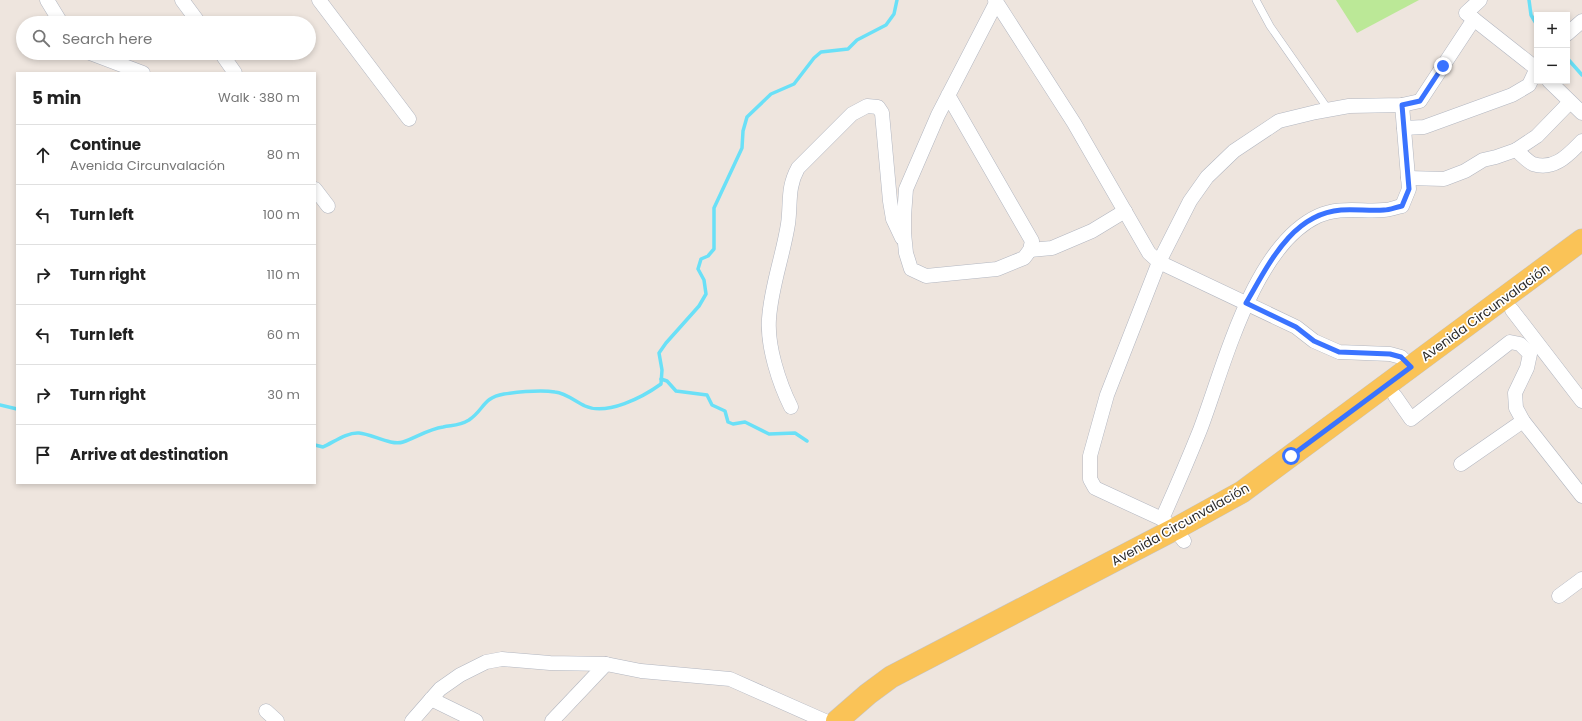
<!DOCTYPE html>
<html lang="en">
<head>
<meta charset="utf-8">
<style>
	:root { --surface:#fff; --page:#f6f6f6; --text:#222; --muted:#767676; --line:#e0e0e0 }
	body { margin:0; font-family:Poppins,sans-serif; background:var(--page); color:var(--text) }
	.controls { position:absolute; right:12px; top:12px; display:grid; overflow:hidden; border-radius:0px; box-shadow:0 2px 6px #0003 }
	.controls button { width:36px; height:36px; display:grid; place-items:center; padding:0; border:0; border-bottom:1px solid var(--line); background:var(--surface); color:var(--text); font:20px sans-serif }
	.stop { position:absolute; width:12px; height:12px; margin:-9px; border:3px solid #3a73ff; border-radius:50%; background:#fff }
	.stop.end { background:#3a73ff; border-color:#fff; box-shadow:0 1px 4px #0008 }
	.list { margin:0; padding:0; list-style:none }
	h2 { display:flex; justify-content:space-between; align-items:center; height:52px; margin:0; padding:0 16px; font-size:17px }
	h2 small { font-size:13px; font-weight:400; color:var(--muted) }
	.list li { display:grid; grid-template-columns:26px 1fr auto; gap:12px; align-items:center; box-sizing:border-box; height:60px; padding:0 16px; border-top:1px solid var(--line) }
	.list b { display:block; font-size:15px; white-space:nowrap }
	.list p { margin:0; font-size:13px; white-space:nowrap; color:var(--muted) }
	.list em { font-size:13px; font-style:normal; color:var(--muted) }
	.icon { flex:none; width:22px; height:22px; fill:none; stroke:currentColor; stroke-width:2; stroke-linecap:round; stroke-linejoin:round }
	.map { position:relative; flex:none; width:1582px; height:721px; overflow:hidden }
	.search { position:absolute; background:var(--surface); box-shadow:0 2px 6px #0003; left:16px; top:16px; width:300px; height:44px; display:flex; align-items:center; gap:10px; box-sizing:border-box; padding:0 14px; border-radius:22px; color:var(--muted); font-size:15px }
	.panel { position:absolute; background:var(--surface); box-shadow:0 2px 6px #0003; left:16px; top:72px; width:300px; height:412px; border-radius:0px }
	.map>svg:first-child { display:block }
	.green { fill:#bbe897 }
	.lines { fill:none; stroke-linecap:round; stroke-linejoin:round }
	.stream { stroke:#6ae0f7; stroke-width:3.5 }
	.lane-casing { stroke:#b2b6c0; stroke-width:8 }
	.street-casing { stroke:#b2b6c0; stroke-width:15 }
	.primary-casing { stroke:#c4c4c4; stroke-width:23 }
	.lane { stroke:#fff; stroke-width:7 }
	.street { stroke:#fff; stroke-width:14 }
	.primary { stroke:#fac357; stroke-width:22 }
	.route { stroke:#3a73ff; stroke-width:5 }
	.labels { text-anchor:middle; stroke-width:3.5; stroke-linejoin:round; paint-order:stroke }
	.street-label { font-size:13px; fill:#2c2c2c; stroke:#fff }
</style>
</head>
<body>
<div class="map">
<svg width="1582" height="721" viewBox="0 0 1582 721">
	<rect width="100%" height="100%" fill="#eee5de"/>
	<path class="green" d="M1336,0H1419L1357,33Z"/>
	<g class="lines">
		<g class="stream">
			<path d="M1529,0L1531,15L1537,25"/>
			<path d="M1567,58L1582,75"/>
			<path d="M661,379L667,381L676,391L707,395L712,405L725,411L728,422L733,424L745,422L769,434L795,433L807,441"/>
			<path d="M0,405L17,409"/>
			<path d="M315,445L323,447C334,442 347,432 359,433C372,434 391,446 403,442C417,437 429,429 443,427C453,425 459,426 469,420C485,409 482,398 504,394C519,392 541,390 555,392C566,393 576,402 585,406C607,416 643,397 661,384L662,370L659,353L666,343L699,306L706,294L704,280L698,269L701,259L708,256L714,249V208L742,148L743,131L747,117L771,94L794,84L814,58L821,52L848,49L857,40L886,25L894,14L897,0"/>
		</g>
		<g class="lane-casing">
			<path id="lane" d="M1256,0L1270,26L1328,109"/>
		</g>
		<g class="street-casing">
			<g id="street">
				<path d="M47,0L61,23"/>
				<path d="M182,0L199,23"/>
				<path d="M319,0L409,119"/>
				<path d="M995,0L1074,123L1149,253L1159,262L1296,327L1314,341L1339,352L1390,354L1401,357L1411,367"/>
				<path d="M1480,0L1466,13L1537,69"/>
				<path d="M1567,34L1582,21"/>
				<path d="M90,53L143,73"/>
				<path d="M221,53L235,73"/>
				<path d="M1549,81L1582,113"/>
				<path d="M948,95L1032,241L1030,250L1024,258L997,269L926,276L911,269L906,253L904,233V216L906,189L938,115L996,3"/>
				<path d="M1404,128L1424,127L1512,95L1529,85L1537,68"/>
				<path d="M1516,150C1521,154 1528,162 1533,164C1555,171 1569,154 1582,141"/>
				<path d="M1408,178L1444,179L1465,171L1483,160L1496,157L1516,150L1537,136L1570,102"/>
				<path d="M315,189L328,206"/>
				<path d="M1030,250L1052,248L1092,231L1125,211"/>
				<path d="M1512,310L1582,401"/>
				<path d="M1395,396L1411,419L1510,342L1520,344L1530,354L1527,368L1515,393L1516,408L1523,421L1582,496"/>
				<path d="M791,407C779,383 767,346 769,319C771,287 783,256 788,224C791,203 787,188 798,168L852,114L867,106L878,107L882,113L890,201L893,219L902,238"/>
				<path d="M1461,464L1523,421"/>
				<path d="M1162,519C1175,490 1188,460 1200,430C1224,367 1253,246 1318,216C1339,206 1363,212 1384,210C1390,210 1396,207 1402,206L1409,189L1402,105"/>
				<path d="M1184,541L1175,529L1162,519L1095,488L1090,479V456L1107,395L1159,262L1190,201L1207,177L1234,151L1279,121L1316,112L1349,106L1402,105L1420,101L1474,19"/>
				<path d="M1559,596L1582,579"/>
				<path d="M431,699L476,721"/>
				<path d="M266,711L277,721"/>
				<path d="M412,721L440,689L460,675L486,662L502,659L550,663L606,664L641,671L730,679L825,721"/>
				<path d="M552,721L606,664"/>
			</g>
		</g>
		<g class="primary-casing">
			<path id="primary" d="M837,721L868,694L891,677L1175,529L1242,492L1582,240"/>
		</g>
		<use href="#lane" class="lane"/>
		<use href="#street" class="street"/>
		<use href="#primary" class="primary"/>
	</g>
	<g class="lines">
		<path class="route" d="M1291,456L1411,367L1401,357L1390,354L1339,352L1314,341L1296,327L1246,303C1268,266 1291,214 1341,210C1355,209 1370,211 1384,210C1390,210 1396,207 1402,206L1409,189L1402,105L1420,101L1443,66"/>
	</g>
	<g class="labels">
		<g class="street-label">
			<text transform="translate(1485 312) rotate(-36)" y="5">Avenida Circunvalación</text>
			<text transform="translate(1180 524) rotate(-29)" y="5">Avenida Circunvalación</text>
		</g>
	</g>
</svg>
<div class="controls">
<button>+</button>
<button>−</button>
</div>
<div class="stop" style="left:1291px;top:456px"></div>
<div class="stop end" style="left:1443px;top:66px"></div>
<div class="search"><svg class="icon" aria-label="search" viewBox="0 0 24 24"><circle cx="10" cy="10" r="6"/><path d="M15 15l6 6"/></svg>Search here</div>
<section class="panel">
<h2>5 min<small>Walk · 380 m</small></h2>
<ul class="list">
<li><svg class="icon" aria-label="ahead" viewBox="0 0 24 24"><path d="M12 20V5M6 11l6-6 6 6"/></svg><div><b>Continue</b><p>Avenida Circunvalación</p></div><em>80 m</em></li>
<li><svg class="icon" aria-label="left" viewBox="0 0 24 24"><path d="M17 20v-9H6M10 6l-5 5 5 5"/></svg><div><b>Turn left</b></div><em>100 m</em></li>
<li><svg class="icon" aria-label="right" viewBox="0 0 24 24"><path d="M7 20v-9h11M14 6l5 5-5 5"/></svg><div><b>Turn right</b></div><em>110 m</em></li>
<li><svg class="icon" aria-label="left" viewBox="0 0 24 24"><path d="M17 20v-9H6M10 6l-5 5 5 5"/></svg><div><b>Turn left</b></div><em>60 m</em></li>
<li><svg class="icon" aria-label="right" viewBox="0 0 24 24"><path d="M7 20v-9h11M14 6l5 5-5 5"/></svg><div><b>Turn right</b></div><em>30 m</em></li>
<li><svg class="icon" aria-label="arrive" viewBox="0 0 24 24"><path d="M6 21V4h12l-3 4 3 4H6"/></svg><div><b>Arrive at destination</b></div></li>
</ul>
</section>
</div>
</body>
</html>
